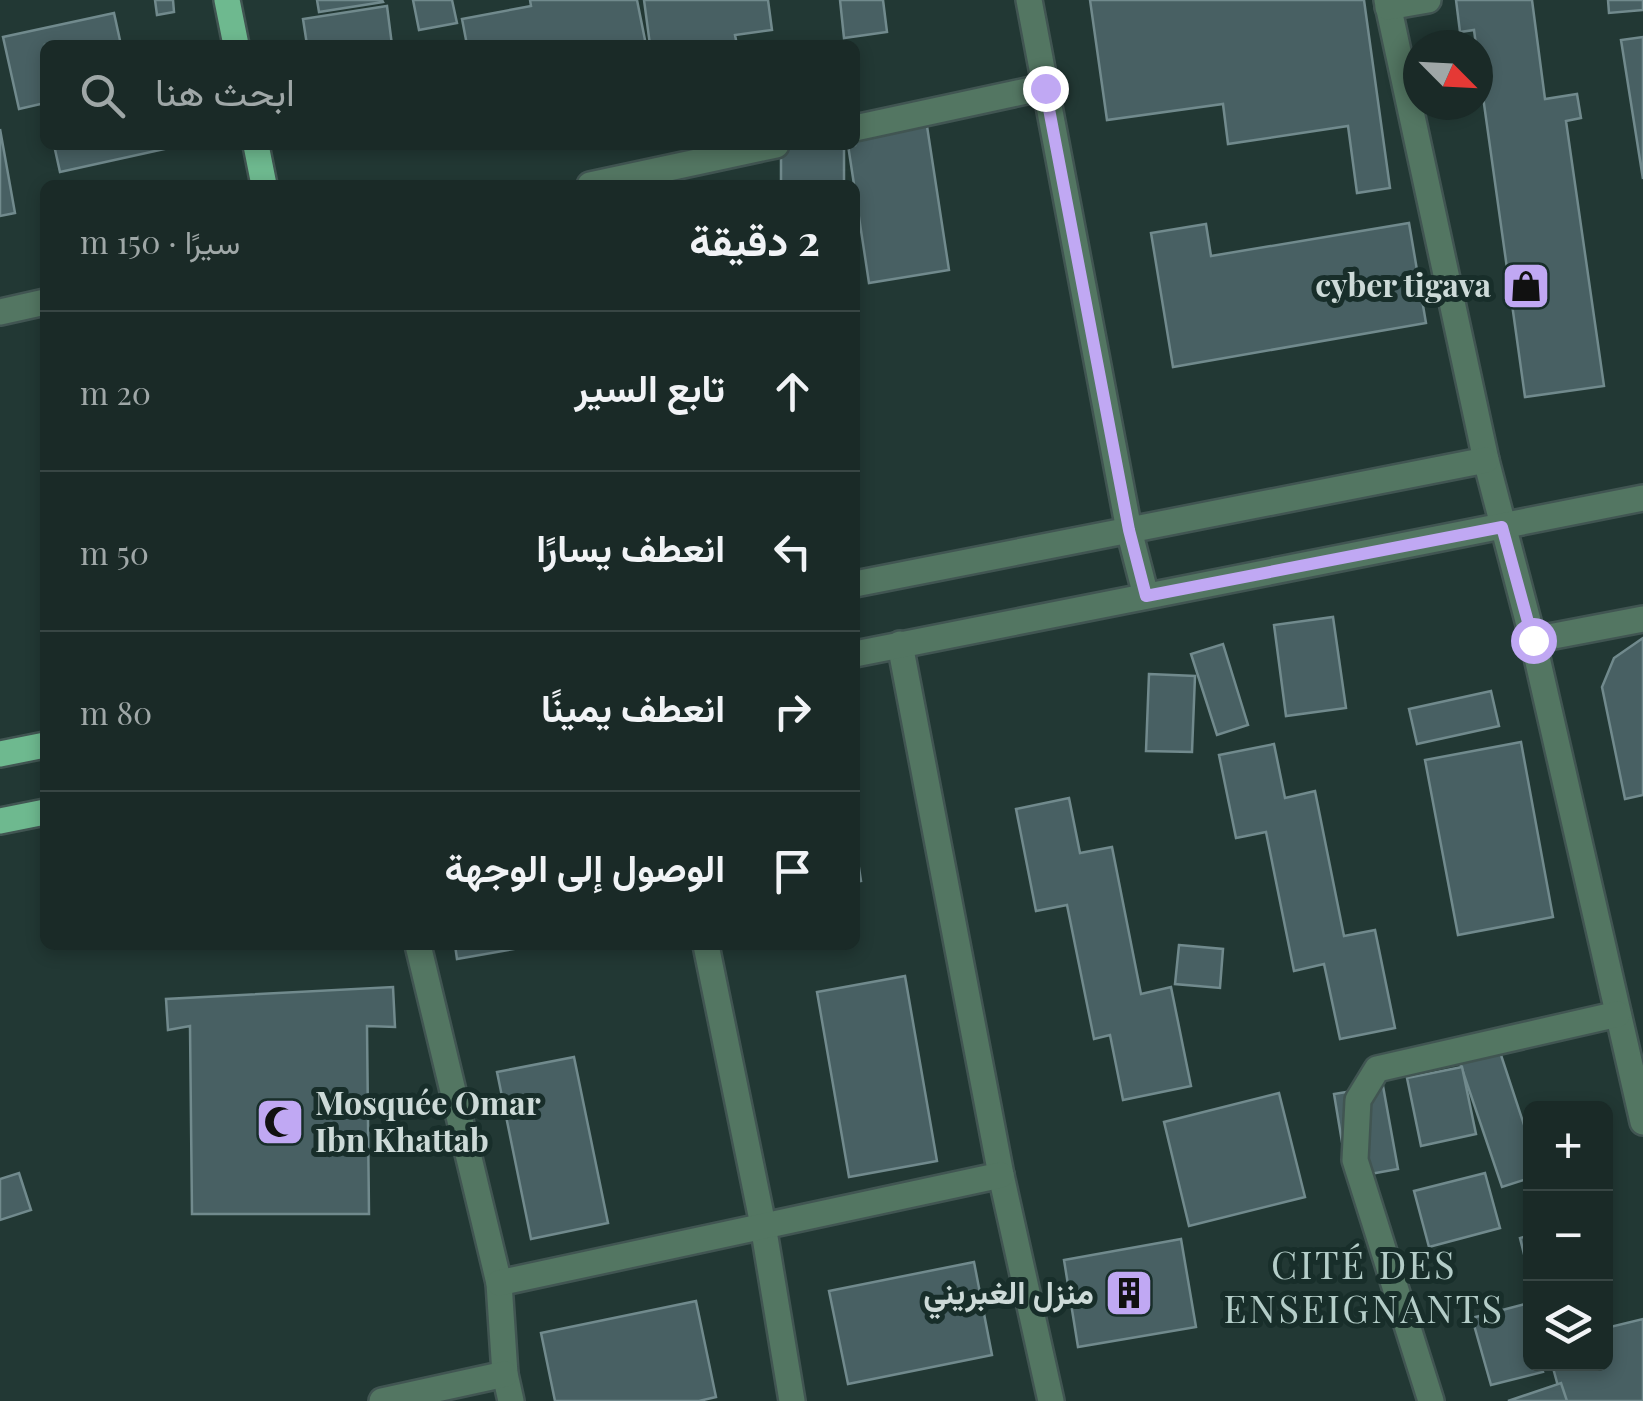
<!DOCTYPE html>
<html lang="ar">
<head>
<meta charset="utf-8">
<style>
	:root { --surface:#1a2a27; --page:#23322f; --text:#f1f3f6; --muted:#9fa7a7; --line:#384644 }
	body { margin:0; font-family:"Playfair Display",Vazirmatn,serif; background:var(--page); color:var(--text); direction:rtl }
	.controls { position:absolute; right:30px; bottom:30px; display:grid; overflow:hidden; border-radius:15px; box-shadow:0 5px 15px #0003 }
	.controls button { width:90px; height:90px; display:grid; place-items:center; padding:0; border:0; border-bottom:2px solid var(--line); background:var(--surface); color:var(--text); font:50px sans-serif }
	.compass { position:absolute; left:1403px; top:30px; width:90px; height:90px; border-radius:50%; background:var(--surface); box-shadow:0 5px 15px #0003; rotate:114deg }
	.stop { position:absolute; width:30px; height:30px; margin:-22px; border:8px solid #c0a8f3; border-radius:50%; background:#fff }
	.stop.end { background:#c0a8f3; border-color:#fff; box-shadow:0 2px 10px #0008 }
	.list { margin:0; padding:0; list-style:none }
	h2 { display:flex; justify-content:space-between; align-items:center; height:130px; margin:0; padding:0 40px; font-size:42px }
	h2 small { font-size:32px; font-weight:400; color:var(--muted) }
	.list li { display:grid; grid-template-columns:65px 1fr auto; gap:30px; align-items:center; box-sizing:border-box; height:160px; padding:0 40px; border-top:2px solid var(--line) }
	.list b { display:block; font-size:38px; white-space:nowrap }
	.list em { font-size:32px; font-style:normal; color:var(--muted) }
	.icon { flex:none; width:55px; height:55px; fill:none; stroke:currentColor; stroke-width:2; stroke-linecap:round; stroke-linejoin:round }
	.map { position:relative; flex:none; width:1643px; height:1401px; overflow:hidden; direction:ltr }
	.search { position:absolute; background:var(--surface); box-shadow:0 5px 15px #0003; left:40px; top:40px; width:820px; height:110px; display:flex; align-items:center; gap:25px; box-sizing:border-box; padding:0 35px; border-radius:15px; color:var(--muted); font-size:38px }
	.panel { position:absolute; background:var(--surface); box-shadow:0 5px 15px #0003; left:40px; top:180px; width:820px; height:770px; border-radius:15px; direction:rtl }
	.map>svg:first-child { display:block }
	.building { fill:#486063; stroke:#718a8d; stroke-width:2.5 }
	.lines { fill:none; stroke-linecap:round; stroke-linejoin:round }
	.minor-casing { stroke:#415552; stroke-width:30 }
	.major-casing { stroke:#415552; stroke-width:30 }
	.minor { stroke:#537662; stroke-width:25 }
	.major { stroke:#6eb98f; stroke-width:25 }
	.route { stroke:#c0a8f3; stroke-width:12 }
	.labels { text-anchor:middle; stroke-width:10; stroke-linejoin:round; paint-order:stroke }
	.poi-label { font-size:32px; font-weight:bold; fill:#cddad8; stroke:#182e2a; text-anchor:end }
	.quarter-label { font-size:38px; letter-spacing:2.5px; fill:#b4cdc8; stroke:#182e2a }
</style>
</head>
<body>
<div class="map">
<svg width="1643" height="1401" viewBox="0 0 1643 1401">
	<rect width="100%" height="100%" fill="#223834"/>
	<g class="building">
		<path d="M155,0H173L174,12L157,15Z"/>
		<path d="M317,0H382L383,2L319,12Z"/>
		<path d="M413,0H452L457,23L419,30Z"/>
		<path d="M530,0H637L646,45H467L462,19L531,6Z"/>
		<path d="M644,0H768L772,30L735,35L737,45H650Z"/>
		<path d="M840,0H883L887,32L844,38Z"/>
		<path d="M1090,0H1364L1390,188L1357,193L1348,126L1228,144L1223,104L1107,120Z"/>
		<path d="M1456,0H1532L1545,99L1577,94L1581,118L1566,121L1604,386L1525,397L1478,61V45H1476L1474,30L1460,32Z"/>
		<path d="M1608,0H1643V10L1609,13Z"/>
		<path d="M387,6L392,45H307L303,19Z"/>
		<path d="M114,13L121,45H45V103L19,109L3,37Z"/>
		<path d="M1643,37V179L1621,40Z"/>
		<path d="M925,113L949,270L869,283L848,145H855V124Z"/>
		<path d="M0,129L15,213L0,216Z"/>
		<path d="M54,145H169V148L60,172Z"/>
		<rect x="781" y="146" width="63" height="39"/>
		<path d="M1409,223L1426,323L1173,367L1151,233L1206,224L1211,256Z"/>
		<path d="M1333,617L1346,708L1286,716L1274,625Z"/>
		<path d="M1643,638V795L1625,799L1602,687L1614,658Z"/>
		<path d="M1223,644L1248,725L1217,735L1191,654Z"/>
		<path d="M1149,674L1195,676L1192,752L1146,751Z"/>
		<path d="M1491,691L1499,726L1417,744L1409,709Z"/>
		<path d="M1521,742L1553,917L1458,935L1425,760Z"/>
		<path d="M1274,744L1285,798L1315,791L1344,936L1375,930L1395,1028L1340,1039L1324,964L1294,971L1266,832L1236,838L1219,755Z"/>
		<path d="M1069,798L1080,853L1112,847L1141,994L1171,987L1191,1086L1123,1100L1110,1035L1094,1039L1067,905L1036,911L1016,809Z"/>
		<path d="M855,842L861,881L855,882Z"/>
		<path d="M455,945H537L457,959Z"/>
		<path d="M1179,945L1223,949L1220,988L1175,984Z"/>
		<path d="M905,976L937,1161L849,1177L817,992Z"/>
		<path d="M393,987L395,1027L367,1026L369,1214H192L190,1026L168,1030L166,999Z"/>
		<path d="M1499,1049L1530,1143V1178L1502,1187L1460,1063Z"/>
		<path d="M574,1057L608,1223L531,1239L497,1072Z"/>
		<path d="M1462,1067L1476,1134L1421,1146L1407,1078Z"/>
		<path d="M1383,1086L1398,1169L1348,1178L1334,1094Z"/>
		<path d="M1279,1093L1305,1197L1189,1226L1164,1122Z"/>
		<path d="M19,1173L31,1210L0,1220V1179Z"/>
		<path d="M1485,1173L1500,1228L1429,1247L1414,1191Z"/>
		<path d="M1530,1235V1278L1520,1238Z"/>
		<path d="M1181,1239L1196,1327L1078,1347L1064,1260Z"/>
		<path d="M974,1262L992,1355L848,1384L829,1291Z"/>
		<path d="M696,1301L716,1397L699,1401H555L541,1333Z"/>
		<path d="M1525,1304L1530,1326V1364H1540L1543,1372L1491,1385L1472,1318Z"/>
		<path d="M1643,1319V1401H1562L1552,1364H1606V1328Z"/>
		<path d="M1561,1383L1567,1401H1508Z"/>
	</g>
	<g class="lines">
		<g class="minor-casing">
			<g id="minor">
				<path d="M1029,0L1129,530L1146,596"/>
				<path d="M1387,0L1486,460L1533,640L1643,1122"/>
				<path d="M1388,7L1428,0"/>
				<path d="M855,128L1045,87"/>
				<path d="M590,185L776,145"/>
				<path d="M0,312L45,302"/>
				<path d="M855,584L1486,460"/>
				<path d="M1533,640L1643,619"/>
				<path d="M900,644L1001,1175L1051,1401"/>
				<path d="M855,654L1643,498"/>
				<path d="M418,945L499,1283L505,1374L511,1401"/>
				<path d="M706,945L763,1225L792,1401"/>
				<path d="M499,1283L1001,1175"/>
				<path d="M382,1401L505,1374"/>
				<path d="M1431,1401L1355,1160L1358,1100L1377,1069L1618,1014"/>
			</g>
		</g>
		<g class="major-casing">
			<g id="major">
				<path d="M227,0L236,45"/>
				<path d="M256,145L264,185"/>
				<path d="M0,754L45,745"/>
				<path d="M0,821L45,812"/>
			</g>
		</g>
		<use href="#minor" class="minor"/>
		<use href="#major" class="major"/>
	</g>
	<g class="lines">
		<path class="route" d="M1045,88L1129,530L1146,596L1502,527L1533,640"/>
	</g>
	<defs>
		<g id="shop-square" transform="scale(2.5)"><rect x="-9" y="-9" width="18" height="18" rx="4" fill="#c0a8f3" stroke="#182e2a"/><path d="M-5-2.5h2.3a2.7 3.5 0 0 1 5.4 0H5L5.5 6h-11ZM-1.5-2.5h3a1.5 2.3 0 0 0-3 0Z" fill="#111"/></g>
		<g id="mosque-square" transform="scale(2.5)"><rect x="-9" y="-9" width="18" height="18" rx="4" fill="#c0a8f3" stroke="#182e2a"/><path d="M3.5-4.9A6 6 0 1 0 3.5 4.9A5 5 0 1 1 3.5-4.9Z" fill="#111"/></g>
		<g id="building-square" transform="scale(2.5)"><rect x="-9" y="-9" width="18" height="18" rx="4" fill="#c0a8f3" stroke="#182e2a"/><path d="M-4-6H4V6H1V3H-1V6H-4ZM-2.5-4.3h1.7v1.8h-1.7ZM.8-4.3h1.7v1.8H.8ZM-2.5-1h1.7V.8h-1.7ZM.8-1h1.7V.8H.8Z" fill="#111"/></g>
	</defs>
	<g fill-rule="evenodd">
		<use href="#shop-square" x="1526" y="286"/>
		<use href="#mosque-square" x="280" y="1122"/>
		<use href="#building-square" x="1129" y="1293"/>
	</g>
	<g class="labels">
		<g class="poi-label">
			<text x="1491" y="297">cyber tigava</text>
			<text x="315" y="1115" text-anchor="start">Mosquée Omar<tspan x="315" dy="37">Ibn Khattab</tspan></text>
			<text x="1094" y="1304">منزل الغبريني</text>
		</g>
		<g class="quarter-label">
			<text x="1364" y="1279">CITÉ DES<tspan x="1364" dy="44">ENSEIGNANTS</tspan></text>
		</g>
	</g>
</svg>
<div class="controls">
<button>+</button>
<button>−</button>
<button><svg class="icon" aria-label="layers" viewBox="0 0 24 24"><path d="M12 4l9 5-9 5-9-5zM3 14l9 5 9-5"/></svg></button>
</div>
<svg class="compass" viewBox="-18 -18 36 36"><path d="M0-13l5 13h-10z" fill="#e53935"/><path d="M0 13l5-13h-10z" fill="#9fa7a7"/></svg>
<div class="stop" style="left:1533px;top:640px"></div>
<div class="stop end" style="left:1045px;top:88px"></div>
<div class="search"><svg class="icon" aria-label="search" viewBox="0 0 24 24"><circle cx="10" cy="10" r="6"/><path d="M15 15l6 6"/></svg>ابحث هنا</div>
<section class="panel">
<h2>2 دقيقة<small>سيرًا · 150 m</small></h2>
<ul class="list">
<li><svg class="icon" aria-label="ahead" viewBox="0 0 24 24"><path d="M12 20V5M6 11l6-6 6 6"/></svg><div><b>تابع السير</b></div><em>20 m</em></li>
<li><svg class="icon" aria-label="left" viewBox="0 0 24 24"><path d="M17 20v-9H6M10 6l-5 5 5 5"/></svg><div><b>انعطف يسارًا</b></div><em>50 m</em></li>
<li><svg class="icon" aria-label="right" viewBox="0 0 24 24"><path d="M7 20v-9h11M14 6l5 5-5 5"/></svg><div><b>انعطف يمينًا</b></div><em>80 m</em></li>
<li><svg class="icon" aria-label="arrive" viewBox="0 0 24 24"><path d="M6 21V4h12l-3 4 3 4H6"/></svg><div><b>الوصول إلى الوجهة</b></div></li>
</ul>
</section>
</div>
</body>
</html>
